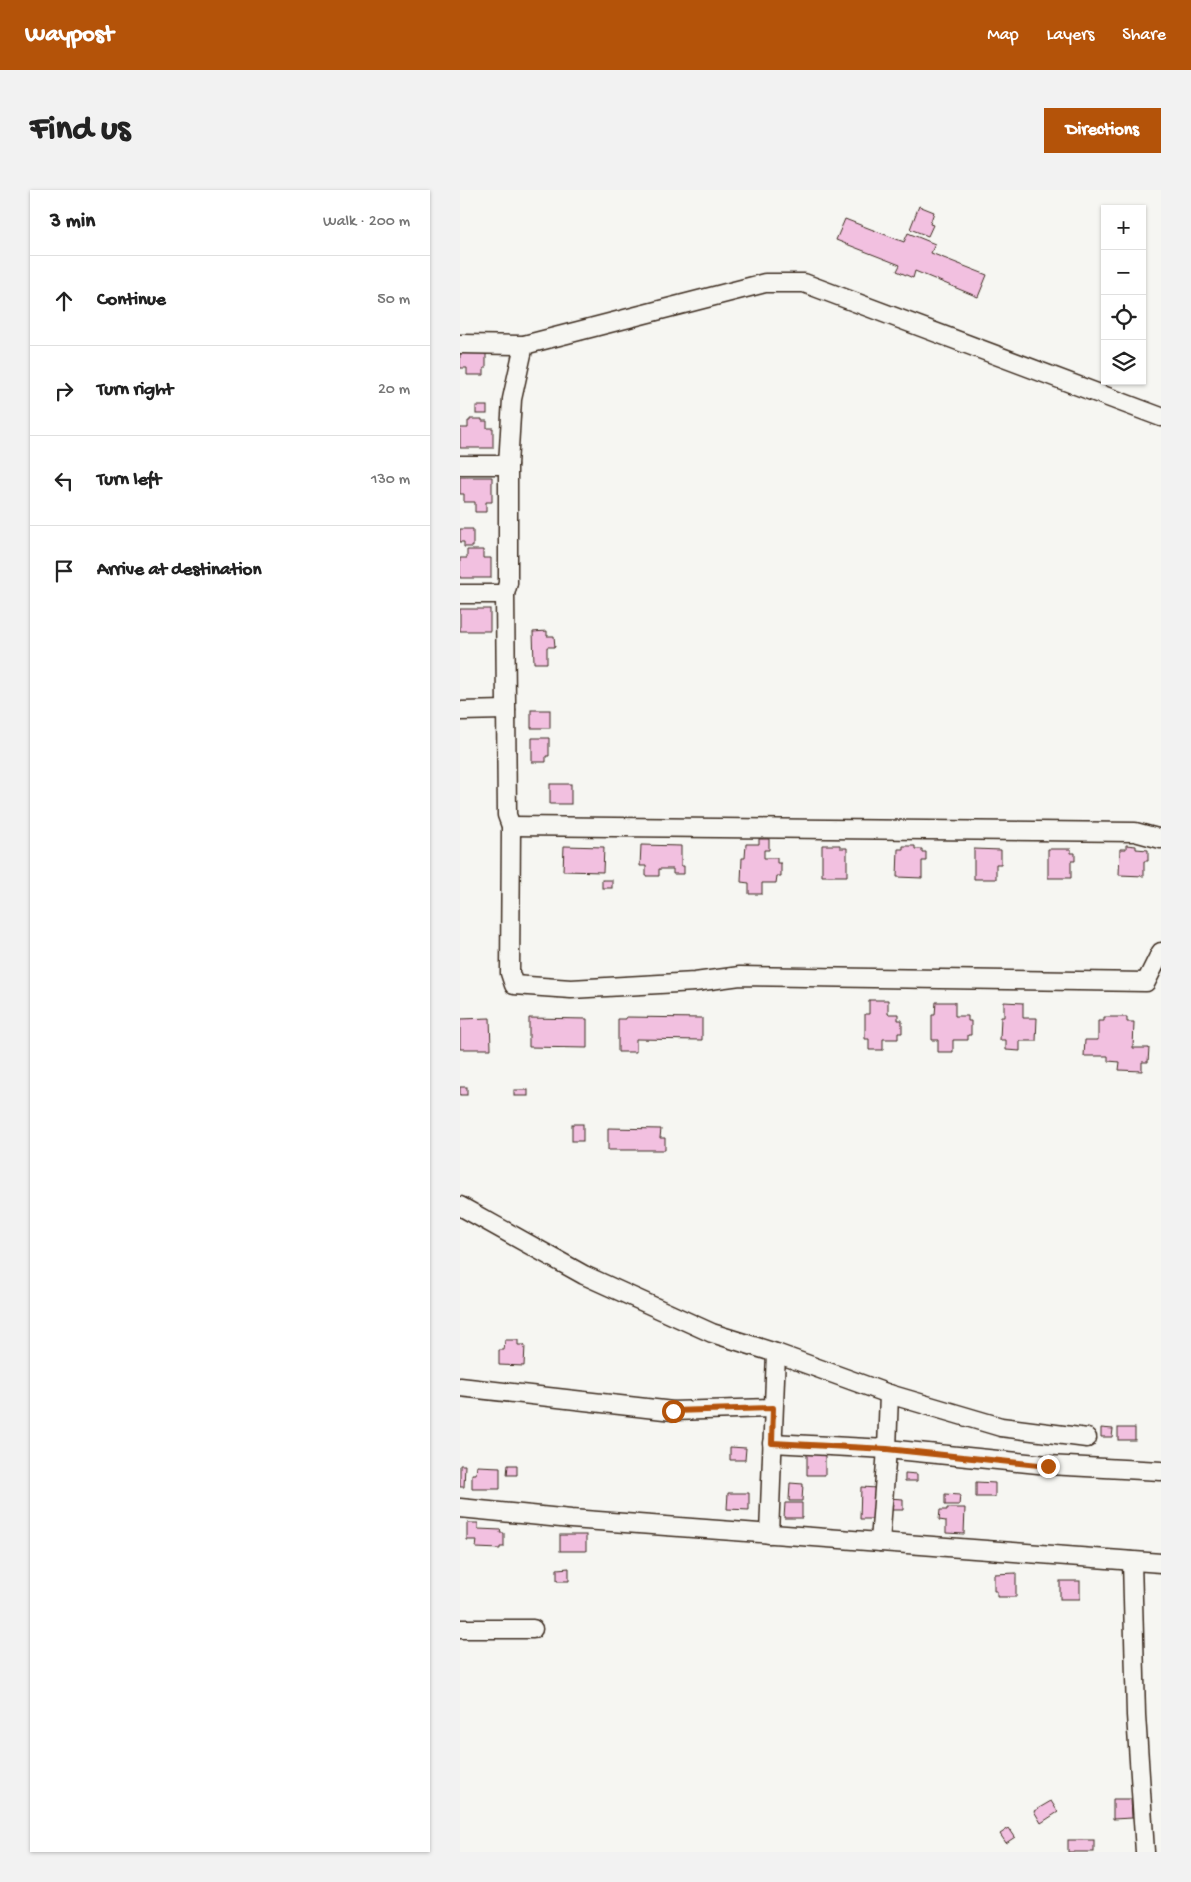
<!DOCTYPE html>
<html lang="en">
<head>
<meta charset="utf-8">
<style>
	:root { --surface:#fff; --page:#f2f2f2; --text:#222; --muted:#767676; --line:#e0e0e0; --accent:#b45309 }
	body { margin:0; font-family:"Gochi Hand",sans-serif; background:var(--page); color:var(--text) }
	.controls { position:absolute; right:15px; top:15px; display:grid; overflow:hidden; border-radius:0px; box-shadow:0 1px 4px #0004 }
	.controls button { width:45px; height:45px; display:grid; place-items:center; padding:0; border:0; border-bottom:1px solid var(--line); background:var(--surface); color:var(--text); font:25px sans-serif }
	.stop { position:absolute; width:15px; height:15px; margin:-11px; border:4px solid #b45309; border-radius:50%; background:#fff }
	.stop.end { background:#b45309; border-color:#fff; box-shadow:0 1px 5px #0008 }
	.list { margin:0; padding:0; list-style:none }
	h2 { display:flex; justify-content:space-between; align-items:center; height:65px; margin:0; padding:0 20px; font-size:21px }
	h2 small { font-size:16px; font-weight:400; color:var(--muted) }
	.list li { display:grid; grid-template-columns:32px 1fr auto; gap:15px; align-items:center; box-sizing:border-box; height:90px; padding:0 20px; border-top:1px solid var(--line) }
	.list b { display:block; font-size:19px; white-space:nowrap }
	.list em { font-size:16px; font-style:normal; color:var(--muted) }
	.icon { flex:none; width:28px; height:28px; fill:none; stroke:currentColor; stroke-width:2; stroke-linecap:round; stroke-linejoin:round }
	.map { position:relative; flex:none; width:701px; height:1662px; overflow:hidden; border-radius:0px }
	header { display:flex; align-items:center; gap:30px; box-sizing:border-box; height:70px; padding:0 25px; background:var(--accent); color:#fff }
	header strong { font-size:24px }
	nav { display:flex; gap:28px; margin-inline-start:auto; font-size:18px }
	.intro { display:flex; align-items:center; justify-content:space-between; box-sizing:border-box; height:120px; padding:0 30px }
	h1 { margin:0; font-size:35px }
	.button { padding:12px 22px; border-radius:0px; background:var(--accent); color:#fff; font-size:18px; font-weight:700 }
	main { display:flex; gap:30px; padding:0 30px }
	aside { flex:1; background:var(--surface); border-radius:0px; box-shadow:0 1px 4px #0004 }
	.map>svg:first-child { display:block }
	.building { fill:#f2c0e0; stroke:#3b2a1e }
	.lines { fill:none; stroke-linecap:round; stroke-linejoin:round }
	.minor-casing { stroke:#3b2a1e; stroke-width:21 }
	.minor { stroke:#f6f6f2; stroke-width:18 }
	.route { stroke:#b45309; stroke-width:6 }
</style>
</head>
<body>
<header>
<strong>Waypost</strong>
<nav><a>Map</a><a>Layers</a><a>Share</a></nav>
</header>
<div class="intro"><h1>Find us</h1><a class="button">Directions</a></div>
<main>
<aside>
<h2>3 min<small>Walk · 200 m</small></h2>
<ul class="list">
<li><svg class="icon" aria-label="ahead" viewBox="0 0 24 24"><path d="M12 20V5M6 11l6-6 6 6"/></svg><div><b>Continue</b></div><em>50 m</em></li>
<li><svg class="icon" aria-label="right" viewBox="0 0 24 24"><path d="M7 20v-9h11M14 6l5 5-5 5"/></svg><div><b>Turn right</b></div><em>20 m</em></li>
<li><svg class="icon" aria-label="left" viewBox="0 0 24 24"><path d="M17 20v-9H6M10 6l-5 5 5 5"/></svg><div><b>Turn left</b></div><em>130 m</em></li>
<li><svg class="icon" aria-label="arrive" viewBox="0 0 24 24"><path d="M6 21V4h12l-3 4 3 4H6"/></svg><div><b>Arrive at destination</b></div></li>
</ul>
</aside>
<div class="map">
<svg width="701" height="1662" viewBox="0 0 701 1662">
	<rect width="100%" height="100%" fill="#f6f6f2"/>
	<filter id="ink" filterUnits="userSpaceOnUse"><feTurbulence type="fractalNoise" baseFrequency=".02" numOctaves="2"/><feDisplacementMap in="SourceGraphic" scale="10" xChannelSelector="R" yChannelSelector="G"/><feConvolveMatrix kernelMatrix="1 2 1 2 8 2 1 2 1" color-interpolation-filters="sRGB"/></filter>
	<g filter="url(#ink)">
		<g class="building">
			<path d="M459,16L474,22L470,34L473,35L468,46L450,39Z"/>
			<path d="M385,29L444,52L448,43L475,54L471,63L527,85L518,107L455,81L453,88L437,81L440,75L376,50Z"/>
			<path d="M0,157L26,158V178H24V185H7V178H0Z"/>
			<rect x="16" y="216" width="11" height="8"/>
			<path d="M10,229H22V231H27V238H33V258H0V238H8V231H10Z"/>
			<path d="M0,287H32V312H26V322H15V312H4V304H0Z"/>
			<path d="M0,339H13V357H4V352H0Z"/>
			<path d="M7,360H23V368H31V388H0V368H7Z"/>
			<rect x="0" y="419" width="30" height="22"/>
			<path d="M87,441V446H94L95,457H87V473H74L73,442Z"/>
			<rect x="71" y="520" width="19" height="18"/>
			<path d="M72,548H89V566H86V572H72Z"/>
			<rect x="90" y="594" width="21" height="20"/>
			<path d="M299,649H309V660H304V668H317V673H321V686H317L316,693H302V704H289V693L281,692L282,668H285L286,654H299Z"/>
			<path d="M181,655L221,656V676H224V684H213V679H199V686H186V676H180Z"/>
			<path d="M362,655H380V658H387V686H362Z"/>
			<path d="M666,655L676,656V659L688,660V671H684V686L659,685L660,659H666Z"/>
			<path d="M104,656L144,657L143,682L103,681Z"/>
			<path d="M443,656H455V659H462V662H466V671H462V688L437,687L438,659H443Z"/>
			<path d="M514,659L541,660V674H536V689H514Z"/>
			<path d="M588,659H611V663H615V671H611V688H588Z"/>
			<rect x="142" y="690" width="10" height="8"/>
			<path d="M409,810H428V824H438V830H442V843H438V849H423V860H409V849H405V824H409Z"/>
			<path d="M476,812H495V826H508V831H511V845H508V850H493V862H478V850H472V825H475Z"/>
			<path d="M544,812L563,813V828H577L576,851H560V861L546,860V850H540L541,827H544Z"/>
			<path d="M166,827L242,828V850L176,849V862H158V829H166Z"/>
			<path d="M644,827H667V832H674L673,858H689L688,872H682V881L659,880L660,872L648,871V866H624L625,850H638V831H644Z"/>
			<path d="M30,828L31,859H0V829Z"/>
			<path d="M69,828L127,829V858L69,857Z"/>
			<rect x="0" y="897" width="7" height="8"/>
			<rect x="54" y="900" width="14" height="6"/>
			<rect x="112" y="934" width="11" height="17"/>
			<path d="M148,938L201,939L200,948H205V960H148Z"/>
			<path d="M45,1150H58V1155H65L64,1176L39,1175V1160H44Z"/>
			<path d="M641,1238L653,1239L652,1247H641Z"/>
			<rect x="658" y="1238" width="17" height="12"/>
			<path d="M270,1257L286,1258L285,1270H270Z"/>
			<path d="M347,1262L365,1263V1285H347Z"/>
			<path d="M0,1275H5L4,1297H0Z"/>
			<path d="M48,1275H57V1285H47Z"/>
			<path d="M17,1276L40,1277V1299H12V1284H16Z"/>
			<path d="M445,1283L457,1284V1291H445Z"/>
			<path d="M516,1292L535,1293V1307H516Z"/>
			<path d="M330,1293L343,1294L342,1311H329Z"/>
			<path d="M401,1297L417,1298L415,1329H400Z"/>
			<path d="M268,1303H289V1320L267,1319Z"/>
			<path d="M485,1304L500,1305L499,1315H485Z"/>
			<path d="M428,1308L443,1309V1320H428Z"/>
			<path d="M325,1313H342V1328H324Z"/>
			<path d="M487,1318H505L504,1344L486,1343V1331L479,1330L480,1320H487Z"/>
			<path d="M7,1333H18V1339L41,1340L40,1343H44V1357H40V1359L16,1358L17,1350H7Z"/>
			<rect x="100" y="1345" width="26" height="16"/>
			<path d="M109,1378V1391H97V1379Z"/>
			<path d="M556,1383V1407H537V1401H534V1384Z"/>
			<rect x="600" y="1391" width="20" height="18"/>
			<path d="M653,1609H671L672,1628L653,1629Z"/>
			<path d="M591,1611L598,1622L581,1633L574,1621Z"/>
			<path d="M549,1638L555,1647L546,1653L540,1644Z"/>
			<rect x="608" y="1650" width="26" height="12"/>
		</g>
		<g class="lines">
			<g class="minor-casing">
				<g id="minor">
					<path d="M0,154L64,155L305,93H344L701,227"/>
					<path d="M64,155L52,209L48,275V393L45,404L47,625L51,636L50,783L54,795L111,799L235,792L280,786L686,792L701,762"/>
					<path d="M0,275H48"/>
					<path d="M0,404H45"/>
					<path d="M0,521L46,520"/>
					<path d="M51,636L675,642L701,649"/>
					<path d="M0,1016L124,1085L252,1143L316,1163L429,1204L541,1237L627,1248"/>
					<path d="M0,1197L213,1221L313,1218"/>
					<path d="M312,1253L427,1259L588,1275L701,1281"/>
					<path d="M0,1318L111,1329L701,1373"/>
					<path d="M309,1344L316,1163"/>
					<path d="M420,1352L427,1259L429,1204"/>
					<path d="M672,1371L676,1525L685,1662"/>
					<path d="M0,1439H73"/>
				</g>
			</g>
			<use href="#minor" class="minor"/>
		</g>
	</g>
	<g class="lines" filter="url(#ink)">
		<path class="route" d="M213,1221L313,1218L312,1253L427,1259L588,1276"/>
	</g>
</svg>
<div class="controls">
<button>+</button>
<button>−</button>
<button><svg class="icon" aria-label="locate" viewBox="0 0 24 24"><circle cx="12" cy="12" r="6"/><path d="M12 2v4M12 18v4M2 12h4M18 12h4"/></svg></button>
<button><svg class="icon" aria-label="layers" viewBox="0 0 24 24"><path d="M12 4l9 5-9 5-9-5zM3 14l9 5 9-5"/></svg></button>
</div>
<div class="stop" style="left:213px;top:1221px"></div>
<div class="stop end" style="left:588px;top:1276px"></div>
</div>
</main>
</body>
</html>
